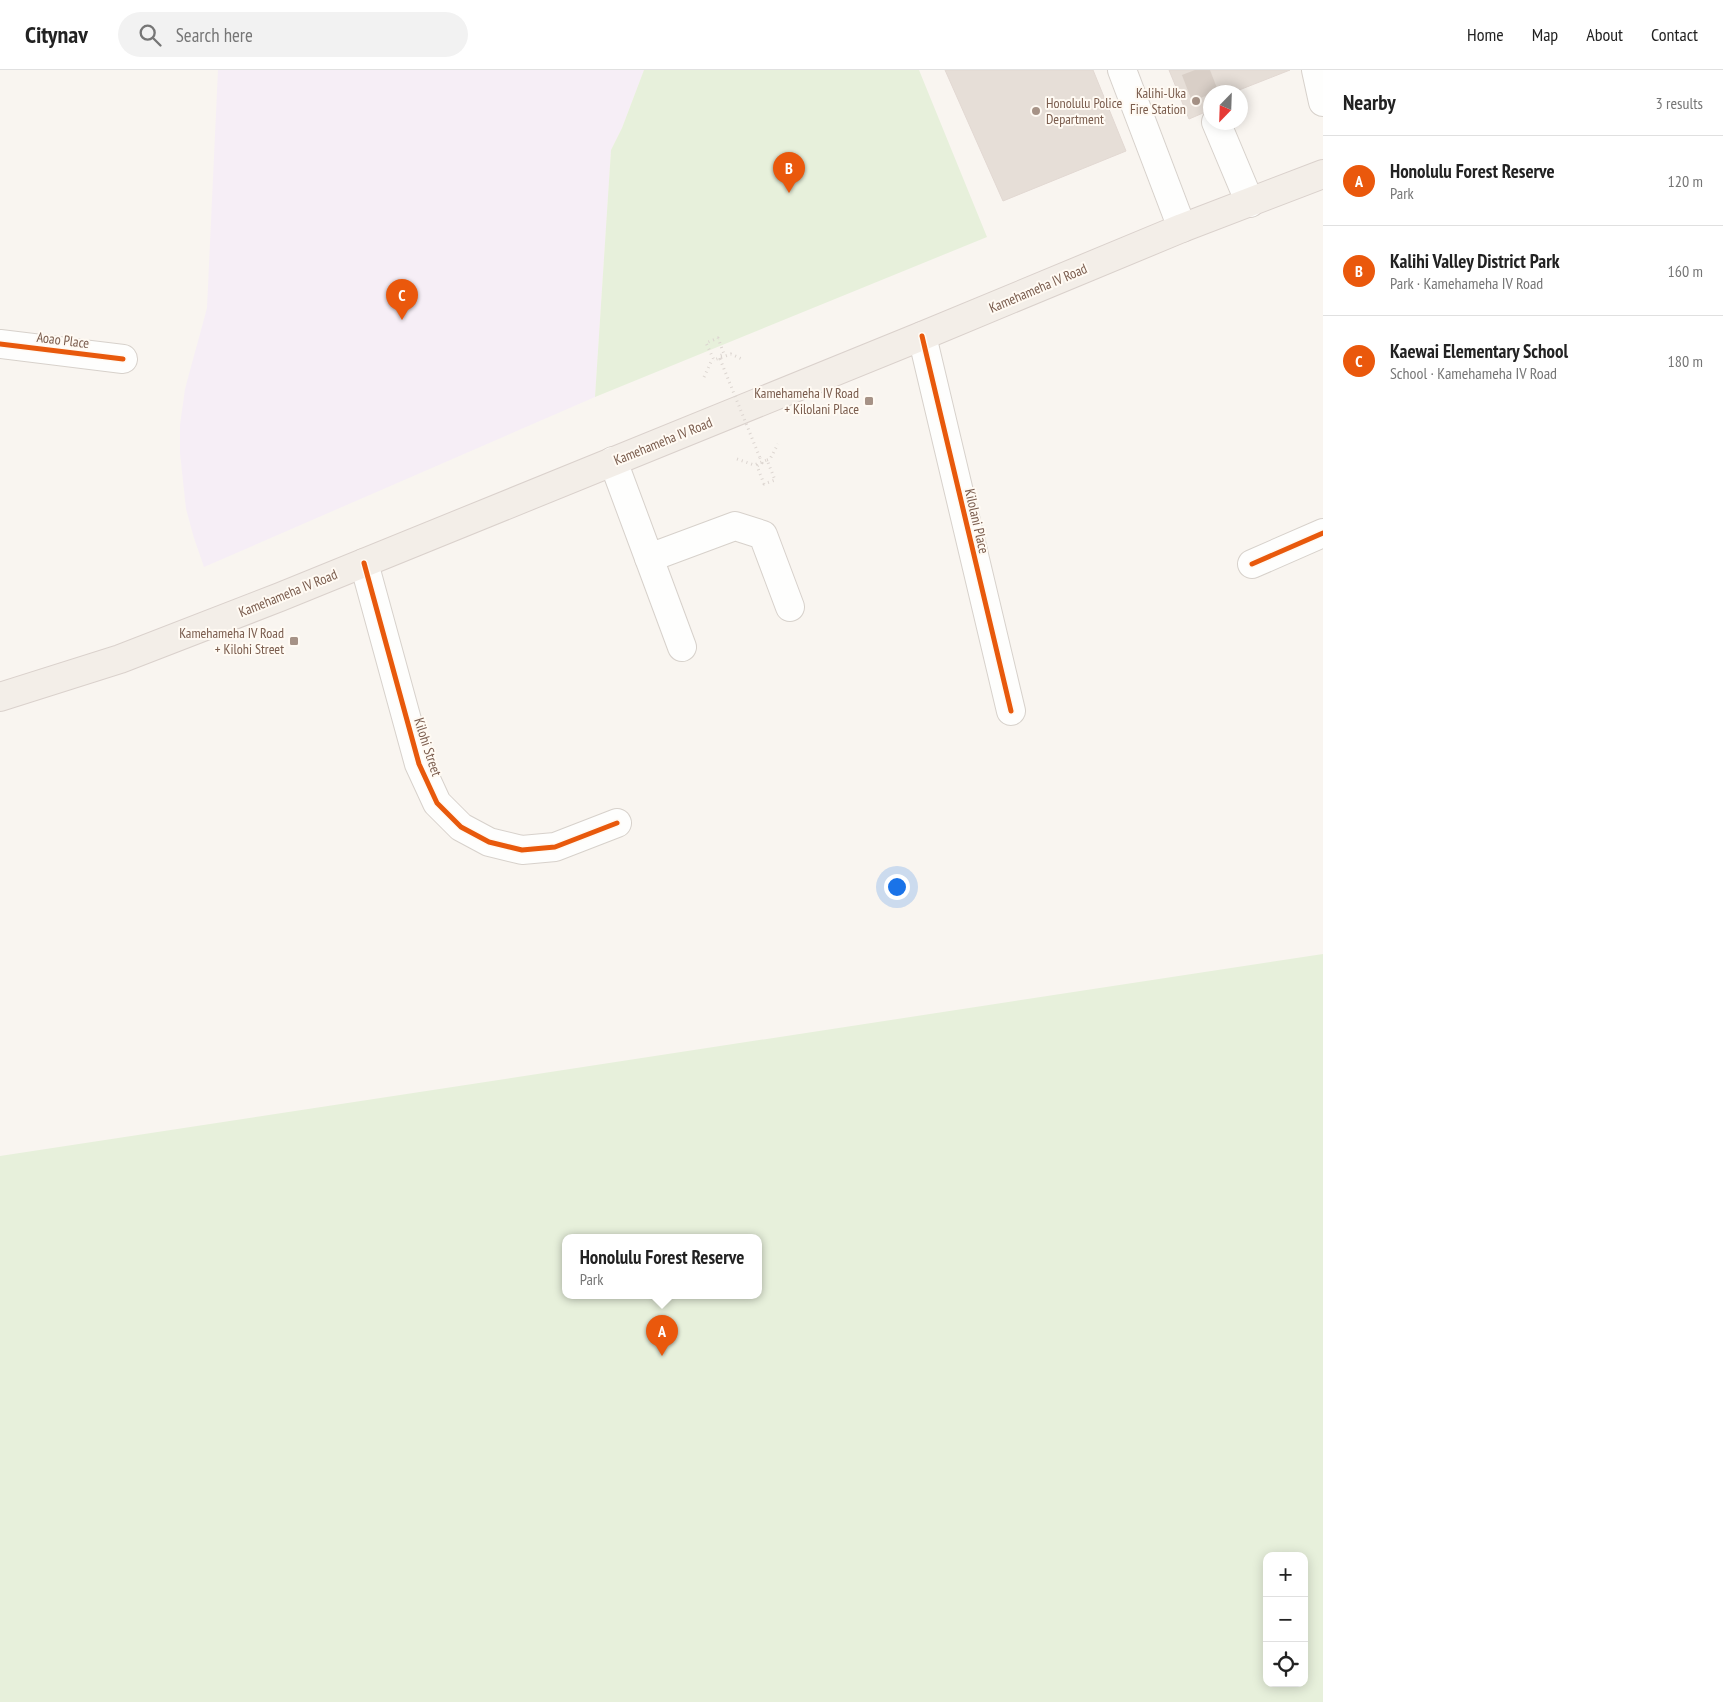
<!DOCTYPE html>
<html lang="en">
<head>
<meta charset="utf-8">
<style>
	:root { --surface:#fff; --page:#f2f2f2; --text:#222; --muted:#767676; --line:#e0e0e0; --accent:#ea580c }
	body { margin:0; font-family:"PT Sans Narrow",sans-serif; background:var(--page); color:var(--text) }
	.controls { position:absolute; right:15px; bottom:15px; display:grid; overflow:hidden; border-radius:10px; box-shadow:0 2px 12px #0003 }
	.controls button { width:45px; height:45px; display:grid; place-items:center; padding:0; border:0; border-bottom:1px solid var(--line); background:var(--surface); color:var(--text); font:25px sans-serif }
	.compass { position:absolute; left:1203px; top:15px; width:45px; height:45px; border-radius:50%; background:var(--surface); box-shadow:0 2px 12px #0003; rotate:203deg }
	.you { position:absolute; left:896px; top:816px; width:18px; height:18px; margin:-12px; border:4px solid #fff; border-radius:50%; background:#1a73e8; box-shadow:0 0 0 8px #1a73e833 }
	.badge { display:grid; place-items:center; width:32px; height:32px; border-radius:50%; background:var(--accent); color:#fff; font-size:16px; font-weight:700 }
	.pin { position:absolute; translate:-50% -41px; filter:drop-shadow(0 1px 2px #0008) }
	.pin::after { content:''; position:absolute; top:26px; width:18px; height:15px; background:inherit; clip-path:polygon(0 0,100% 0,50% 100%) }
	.popup { position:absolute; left:562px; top:1164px; width:200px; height:65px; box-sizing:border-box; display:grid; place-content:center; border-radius:10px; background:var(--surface); filter:drop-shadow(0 1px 4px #0005); font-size:16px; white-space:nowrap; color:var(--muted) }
	.popup b { font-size:19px; color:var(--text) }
	.popup::after { content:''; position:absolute; left:50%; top:100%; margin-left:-10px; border:10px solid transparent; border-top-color:var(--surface) }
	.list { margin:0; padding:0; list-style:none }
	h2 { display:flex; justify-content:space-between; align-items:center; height:65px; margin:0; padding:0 20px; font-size:21px }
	h2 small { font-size:16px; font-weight:400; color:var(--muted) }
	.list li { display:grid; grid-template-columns:32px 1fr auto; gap:15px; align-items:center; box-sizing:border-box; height:90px; padding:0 20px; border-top:1px solid var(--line) }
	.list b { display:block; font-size:19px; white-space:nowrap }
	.list p { margin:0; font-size:16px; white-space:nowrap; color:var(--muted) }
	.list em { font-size:16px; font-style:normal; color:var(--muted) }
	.icon { flex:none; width:28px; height:28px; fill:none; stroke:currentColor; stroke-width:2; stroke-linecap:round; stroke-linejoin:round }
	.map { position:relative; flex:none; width:1323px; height:1632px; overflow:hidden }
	header { display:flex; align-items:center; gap:30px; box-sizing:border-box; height:70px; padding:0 25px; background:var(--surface); border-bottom:1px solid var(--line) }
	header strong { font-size:24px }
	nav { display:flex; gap:28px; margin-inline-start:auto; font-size:18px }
	.search { width:350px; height:45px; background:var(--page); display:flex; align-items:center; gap:12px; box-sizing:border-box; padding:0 18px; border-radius:28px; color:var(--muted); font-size:19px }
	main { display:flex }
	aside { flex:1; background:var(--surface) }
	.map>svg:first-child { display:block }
	.education { fill:#f6eef6 }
	.green { fill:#e7f0db; fill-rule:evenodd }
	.building { fill:#e6ded7; stroke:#e2d8d2 }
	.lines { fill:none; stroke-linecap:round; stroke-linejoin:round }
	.minor-tunnel { stroke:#d9cfc7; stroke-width:28; stroke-dasharray:28 14; stroke-linecap:butt }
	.minor-casing { stroke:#d7d1cb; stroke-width:30 }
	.major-casing { stroke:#dad1cc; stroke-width:30 }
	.path { stroke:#dcd5d0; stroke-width:3; stroke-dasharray:1 4; stroke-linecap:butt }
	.minor { stroke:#fefefd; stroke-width:28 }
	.major { stroke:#f3eee8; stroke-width:28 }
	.path-bridge { stroke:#dcd5d0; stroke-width:3; stroke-dasharray:1 4; stroke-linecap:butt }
	.cycleway-casing { stroke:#fffaf3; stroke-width:8 }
	.cycleway { stroke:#e8590c; stroke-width:5 }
	.poi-dot { fill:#a69286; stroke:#fffaf3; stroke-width:2 }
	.labels { text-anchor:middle; stroke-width:4; stroke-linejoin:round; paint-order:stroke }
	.poi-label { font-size:14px; fill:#7a5c4d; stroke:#fffaf3; text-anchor:end }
	.street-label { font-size:14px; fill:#7a5c4d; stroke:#fffaf3 }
</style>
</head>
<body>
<header>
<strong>Citynav</strong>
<div class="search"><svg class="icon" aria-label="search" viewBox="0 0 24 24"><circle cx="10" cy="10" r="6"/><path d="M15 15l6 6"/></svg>Search here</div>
<nav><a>Home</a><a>Map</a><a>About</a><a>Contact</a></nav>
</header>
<main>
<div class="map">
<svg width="1323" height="1632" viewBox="0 0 1323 1632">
	<rect width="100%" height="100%" fill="#f9f5f0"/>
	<path class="education" d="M218,0H644L622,58L611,80L595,327L204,497L194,468L186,439L180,383V355L185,319L207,238Z"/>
	<g class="green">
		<path d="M644,0H919L987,167L595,327L611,80L622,58Z"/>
		<path d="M1323,884V1632H0V1086ZM758,1167V1225H566V1167ZM1267,1486H1304V1613H1267Z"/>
	</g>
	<g class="building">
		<path d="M945,0H1093L1126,81L1003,131Z"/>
		<path d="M1169,0H1290L1234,22H1210V40L1189,49Z"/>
	</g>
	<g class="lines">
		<path class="minor-tunnel" d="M1195,0L1210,39"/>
		<g class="minor-casing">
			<g id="minor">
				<path d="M1122,0L1182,158"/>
				<path d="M1316,0L1323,32"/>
				<path d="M1216,52L1250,133"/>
				<path d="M922,266L1011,641"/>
				<path d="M0,274L123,289"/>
				<path d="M613,391L649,488L735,456L763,465L790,537"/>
				<path d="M649,488L682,577"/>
				<path d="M364,493L419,694L437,733L461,757L489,772L522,780L555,777L617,753"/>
				<path d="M1252,494L1323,463"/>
			</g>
		</g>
		<g class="major-casing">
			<path id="major" d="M0,627L120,589L280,527L922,266L1182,158L1323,104"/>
		</g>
		<g class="path">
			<path d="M720,289L719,286L724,284L718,268L706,273L714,290L731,284L744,290"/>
			<path d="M704,307L711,292L714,290"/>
			<path d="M737,389L754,395L767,390L775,410L764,414L757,396L762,393L760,388"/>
			<path d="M767,390L770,389L778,374"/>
		</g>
		<use href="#minor" class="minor"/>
		<use href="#major" class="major"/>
		<path class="path-bridge" d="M720,289L760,388"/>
		<g class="cycleway-casing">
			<g id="cycleway">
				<path d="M922,266L1011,641"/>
				<path d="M0,274L123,289"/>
				<path d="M364,493L419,694L437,733L461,757L489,772L522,780L555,777L617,753"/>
				<path d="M1252,494L1323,463"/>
			</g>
		</g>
		<use href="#cycleway" class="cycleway"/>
	</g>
	<g class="poi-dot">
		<circle cx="1196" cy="31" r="5"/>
		<circle cx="1036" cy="41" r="5"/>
		<rect x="864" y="326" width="10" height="10" rx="2.5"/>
		<rect x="289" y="566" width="10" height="10" rx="2.5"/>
	</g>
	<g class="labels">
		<g class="poi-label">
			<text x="1186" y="28">Kalihi-Uka<tspan x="1186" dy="16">Fire Station</tspan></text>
			<text x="1046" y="38" text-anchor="start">Honolulu Police<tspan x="1046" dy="16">Department</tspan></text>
			<text x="859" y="328">Kamehameha IV Road<tspan x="859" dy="16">+ Kilolani Place</tspan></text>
			<text x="284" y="568">Kamehameha IV Road<tspan x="284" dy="16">+ Kilohi Street</tspan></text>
		</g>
		<g class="street-label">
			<text transform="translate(1038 218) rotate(-23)" y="5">Kamehameha IV Road</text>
			<text transform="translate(63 270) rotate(7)" y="5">Aoao Place</text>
			<text transform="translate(663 371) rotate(-22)" y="5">Kamehameha IV Road</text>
			<text transform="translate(977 451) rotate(77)" y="5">Kilolani Place</text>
			<text transform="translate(288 523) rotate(-22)" y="5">Kamehameha IV Road</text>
			<text transform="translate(428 677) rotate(72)" y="5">Kilohi Street</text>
		</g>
	</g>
</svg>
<div class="controls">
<button>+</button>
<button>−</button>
<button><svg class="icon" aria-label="locate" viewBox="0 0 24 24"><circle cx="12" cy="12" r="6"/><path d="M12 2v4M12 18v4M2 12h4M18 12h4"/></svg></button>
</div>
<svg class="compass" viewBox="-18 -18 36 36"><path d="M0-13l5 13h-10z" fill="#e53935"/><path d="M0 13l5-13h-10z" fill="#767676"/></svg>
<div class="you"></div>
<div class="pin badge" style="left:662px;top:1286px">A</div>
<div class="popup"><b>Honolulu Forest Reserve</b>Park</div>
<div class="pin badge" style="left:789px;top:123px">B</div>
<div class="pin badge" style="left:402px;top:250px">C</div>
</div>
<aside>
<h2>Nearby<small>3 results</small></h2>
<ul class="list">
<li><span class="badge">A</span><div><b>Honolulu Forest Reserve</b><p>Park</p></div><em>120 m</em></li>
<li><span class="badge">B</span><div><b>Kalihi Valley District Park</b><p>Park · Kamehameha IV Road</p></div><em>160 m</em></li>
<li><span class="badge">C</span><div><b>Kaewai Elementary School</b><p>School · Kamehameha IV Road</p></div><em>180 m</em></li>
</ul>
</aside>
</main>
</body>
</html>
